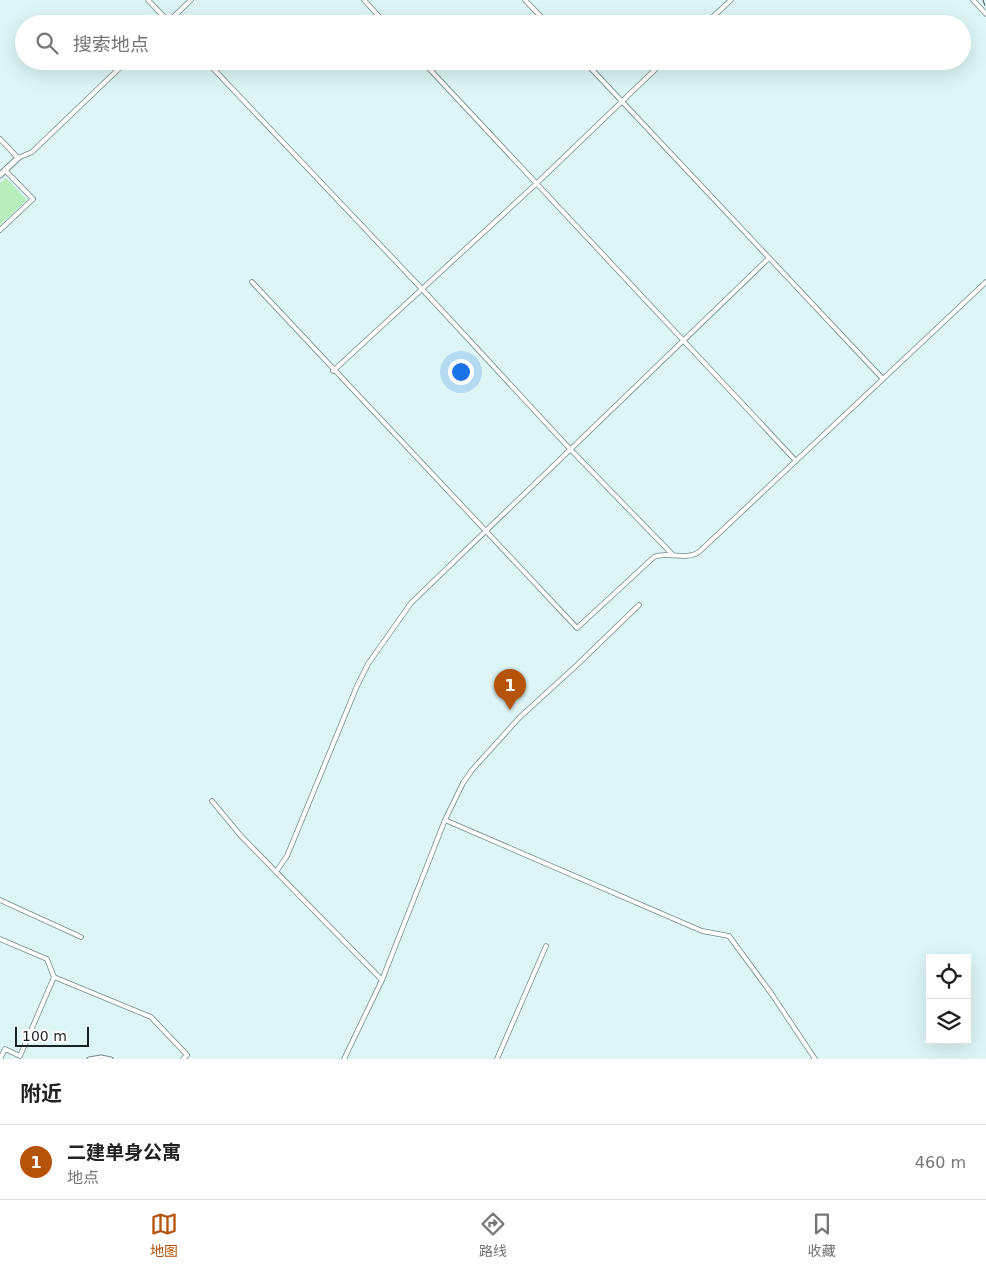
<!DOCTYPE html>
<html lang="zh">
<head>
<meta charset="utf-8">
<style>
	:root { --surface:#fff; --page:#f2f2f2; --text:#222; --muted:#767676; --line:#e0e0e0; --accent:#b45309 }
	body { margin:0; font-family:"DejaVu Sans","Noto Sans SC",sans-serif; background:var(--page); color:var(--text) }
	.controls { position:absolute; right:15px; bottom:15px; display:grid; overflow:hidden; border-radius:0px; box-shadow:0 5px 20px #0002 }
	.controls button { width:45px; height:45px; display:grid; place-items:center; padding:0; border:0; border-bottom:1px solid var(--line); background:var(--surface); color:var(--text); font:25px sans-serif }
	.scale { position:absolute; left:15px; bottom:12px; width:74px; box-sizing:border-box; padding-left:5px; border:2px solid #1a2323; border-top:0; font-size:14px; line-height:18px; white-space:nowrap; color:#1a2323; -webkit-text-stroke:4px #fff; paint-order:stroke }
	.you { position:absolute; left:460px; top:371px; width:18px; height:18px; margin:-12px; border:4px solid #fff; border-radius:50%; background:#1a73e8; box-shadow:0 0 0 8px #1a73e833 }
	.badge { display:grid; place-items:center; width:32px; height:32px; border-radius:50%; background:var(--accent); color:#fff; font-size:16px; font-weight:700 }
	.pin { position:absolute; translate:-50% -41px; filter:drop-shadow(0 1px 2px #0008) }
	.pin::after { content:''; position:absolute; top:26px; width:18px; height:15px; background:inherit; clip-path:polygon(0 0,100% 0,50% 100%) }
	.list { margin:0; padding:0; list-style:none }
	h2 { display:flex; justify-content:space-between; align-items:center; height:65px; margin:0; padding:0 20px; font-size:21px }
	h2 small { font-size:16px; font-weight:400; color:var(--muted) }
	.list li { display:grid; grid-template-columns:32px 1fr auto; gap:15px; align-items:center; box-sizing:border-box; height:75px; padding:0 20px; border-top:1px solid var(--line) }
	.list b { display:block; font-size:19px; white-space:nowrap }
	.list p { margin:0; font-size:16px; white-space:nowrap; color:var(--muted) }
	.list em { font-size:16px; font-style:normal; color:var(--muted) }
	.icon { flex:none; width:28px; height:28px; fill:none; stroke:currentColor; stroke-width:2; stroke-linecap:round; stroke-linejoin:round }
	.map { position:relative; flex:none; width:986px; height:1059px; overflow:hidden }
	.search { position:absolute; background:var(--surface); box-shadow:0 5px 20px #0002; left:15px; right:15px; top:15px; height:55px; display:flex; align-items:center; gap:12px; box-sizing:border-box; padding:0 18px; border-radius:28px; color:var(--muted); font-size:19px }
	.sheet { height:140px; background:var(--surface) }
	nav { display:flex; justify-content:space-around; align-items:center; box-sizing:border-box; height:70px; border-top:1px solid var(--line); background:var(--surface); font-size:14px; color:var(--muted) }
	nav a { display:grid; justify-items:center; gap:2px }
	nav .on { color:var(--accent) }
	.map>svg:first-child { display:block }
	.green { fill:#b9eebd }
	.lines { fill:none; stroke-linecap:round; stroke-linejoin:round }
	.pedestrian-casing { stroke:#73898a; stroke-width:5 }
	.minor-casing { stroke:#73898a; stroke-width:5.5 }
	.tertiary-casing { stroke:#73898a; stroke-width:7 }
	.pedestrian { stroke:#fff; stroke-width:3 }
	.minor { stroke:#fff; stroke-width:4 }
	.tertiary { stroke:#fff; stroke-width:5 }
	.rail { stroke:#3f4b4b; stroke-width:1; stroke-dasharray:6 6; stroke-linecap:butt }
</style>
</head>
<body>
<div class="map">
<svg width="986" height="1059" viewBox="0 0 986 1059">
	<rect width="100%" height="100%" fill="#ddf5f5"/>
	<path class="green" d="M6,178L27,200L0,225V183Z"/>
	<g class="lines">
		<g class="pedestrian-casing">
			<path id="pedestrian" d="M89,1059L101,1057L111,1059"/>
		</g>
		<g class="minor-casing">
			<g id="minor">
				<path d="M148,0L171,24"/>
				<path d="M364,0L386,24"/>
				<path d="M525,0L548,24"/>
				<path d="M973,0L986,14"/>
				<path d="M166,24L191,0"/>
				<path d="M705,24L731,0"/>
				<path d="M206,61L422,289L570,449L673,555"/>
				<path d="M422,61L796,461"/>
				<path d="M584,61L883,379"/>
				<path d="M0,139L18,158L32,152L127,61"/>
				<path d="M5,170L33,199"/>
				<path d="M0,230L33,199"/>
				<path d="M252,282L577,628L654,557C668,551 686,561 699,552L986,282"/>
				<path d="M333,371L536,184L664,61"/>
				<path d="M212,801L241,836L382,980"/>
				<path d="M445,820L702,931L729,936L771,993L815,1059"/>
				<path d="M276,872L287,856L357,686L368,664L411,603L769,258"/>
				<path d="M0,900L81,937"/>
				<path d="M0,939L47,959L54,977L20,1056L5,1049L0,1059"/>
				<path d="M54,977L151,1017L187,1055L183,1059"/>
				<path d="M344,1059L382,980L445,820L463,783L472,770L520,717L577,665L639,605"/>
				<path d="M497,1059L546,946"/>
			</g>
		</g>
		<g class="tertiary-casing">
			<path id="tertiary" d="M0,175L18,158"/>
		</g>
		<use href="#pedestrian" class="pedestrian"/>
		<use href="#minor" class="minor"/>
		<use href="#tertiary" class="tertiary"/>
		<path class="rail" d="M983,0L986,9"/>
	</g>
</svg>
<div class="controls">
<button><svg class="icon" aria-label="locate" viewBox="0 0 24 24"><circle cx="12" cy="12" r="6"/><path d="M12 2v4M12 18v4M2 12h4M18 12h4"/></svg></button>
<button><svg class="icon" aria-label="layers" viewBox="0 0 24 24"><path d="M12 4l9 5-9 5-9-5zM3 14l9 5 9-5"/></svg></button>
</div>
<div class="scale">100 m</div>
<div class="you"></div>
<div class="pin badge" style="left:510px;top:710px">1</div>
<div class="search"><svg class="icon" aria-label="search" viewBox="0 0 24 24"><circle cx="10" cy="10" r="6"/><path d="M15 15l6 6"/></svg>搜索地点</div>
</div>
<section class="sheet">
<h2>附近<small></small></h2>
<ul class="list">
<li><span class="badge">1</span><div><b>二建单身公寓</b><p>地点</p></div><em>460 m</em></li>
</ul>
</section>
<nav>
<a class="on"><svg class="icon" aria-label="map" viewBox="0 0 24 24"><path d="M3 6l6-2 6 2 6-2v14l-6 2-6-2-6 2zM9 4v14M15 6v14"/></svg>地图</a>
<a><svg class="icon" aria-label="directions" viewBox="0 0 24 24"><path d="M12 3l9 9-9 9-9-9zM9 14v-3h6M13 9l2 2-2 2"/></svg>路线</a>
<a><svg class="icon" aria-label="saved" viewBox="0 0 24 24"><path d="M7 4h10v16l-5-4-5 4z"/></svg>收藏</a>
</nav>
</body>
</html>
